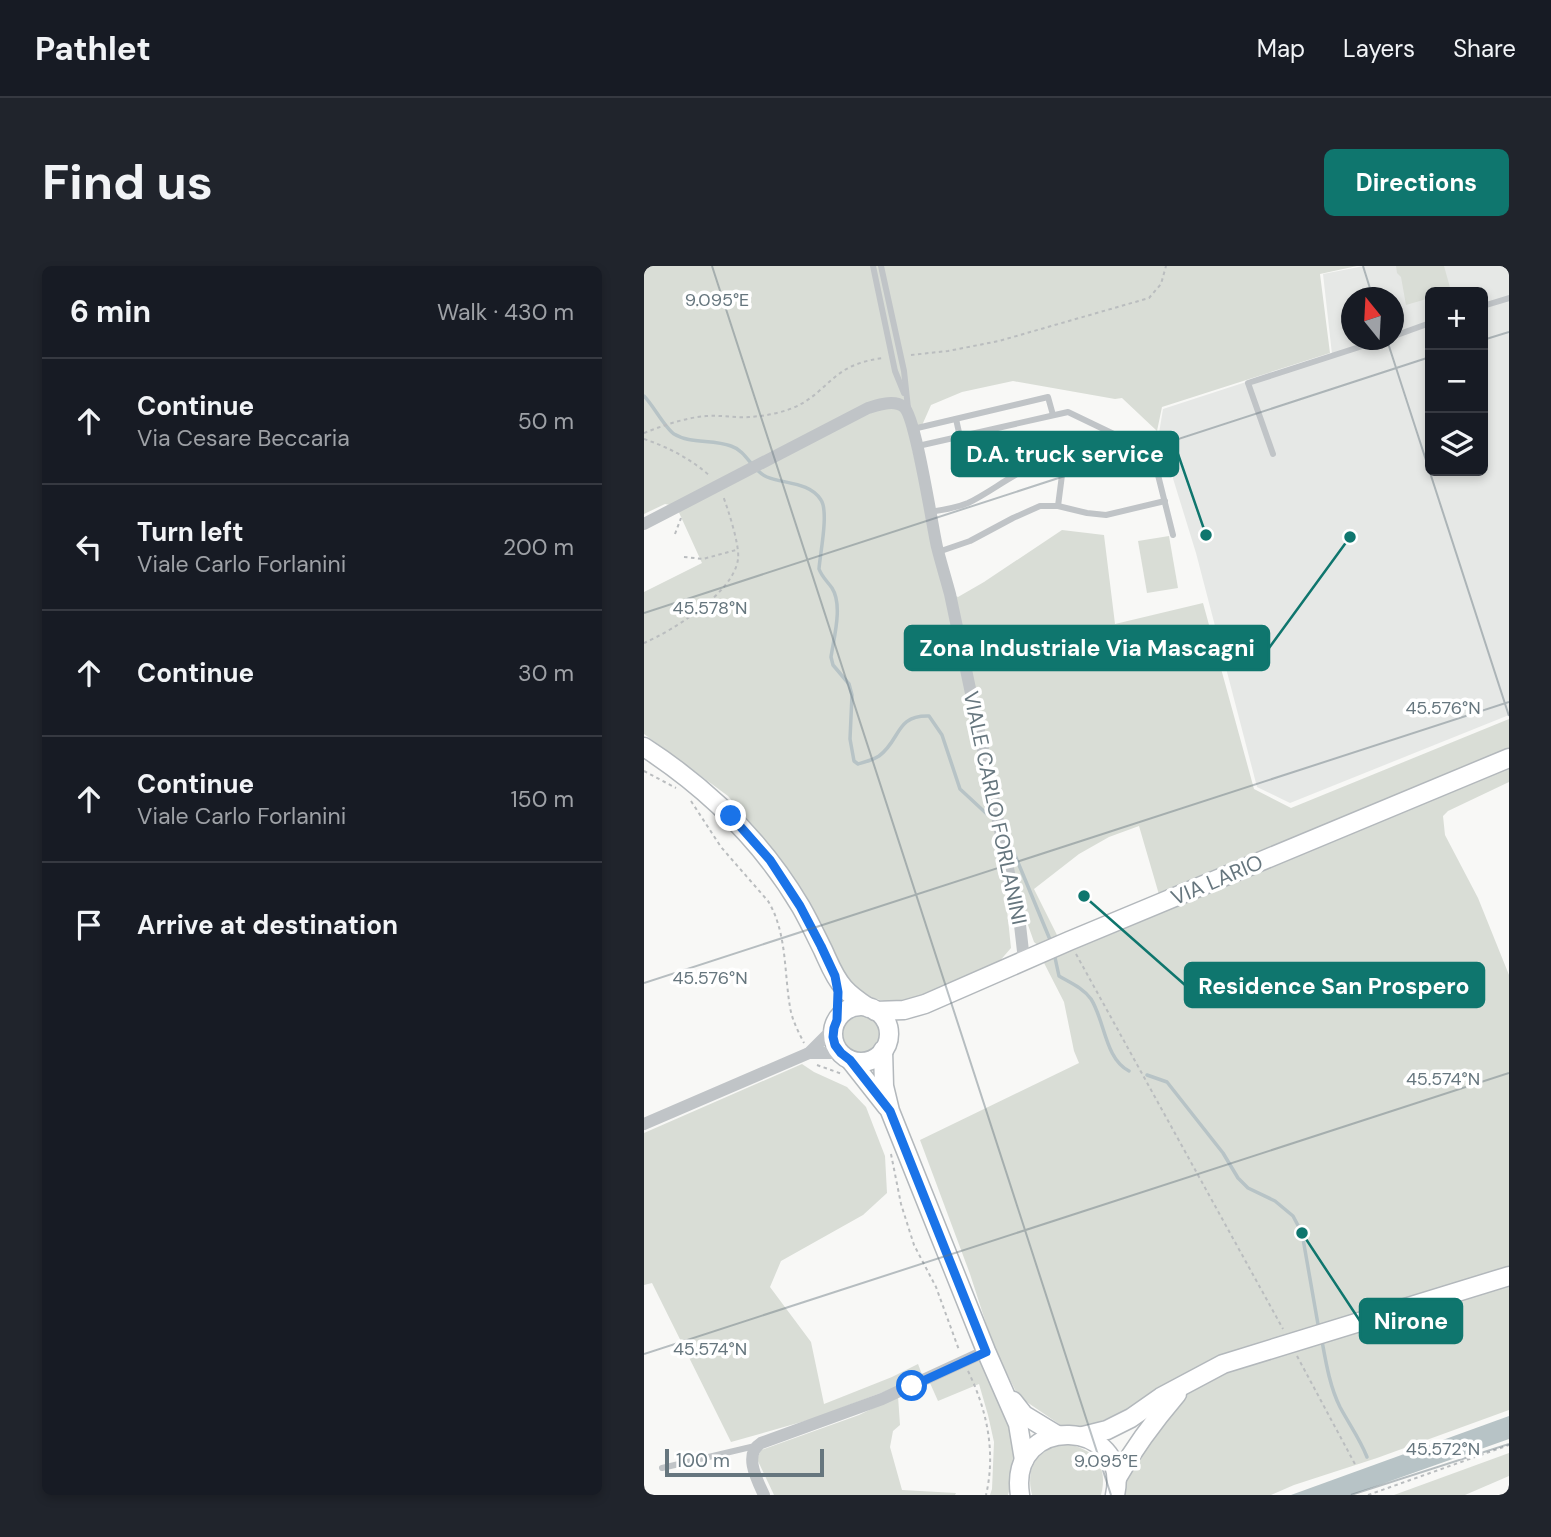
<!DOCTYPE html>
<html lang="en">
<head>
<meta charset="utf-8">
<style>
	:root { --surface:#171b24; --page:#20242c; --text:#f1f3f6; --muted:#9ea1a6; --line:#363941; --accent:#0f766e }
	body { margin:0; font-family:"DM Sans",sans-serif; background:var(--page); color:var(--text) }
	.controls { position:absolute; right:21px; top:21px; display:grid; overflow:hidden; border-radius:10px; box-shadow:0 4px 10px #0003 }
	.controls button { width:63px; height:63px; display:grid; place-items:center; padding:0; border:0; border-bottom:2px solid var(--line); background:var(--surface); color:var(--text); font:35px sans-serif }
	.compass { position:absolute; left:697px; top:21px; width:63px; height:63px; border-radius:50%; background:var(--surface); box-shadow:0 4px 10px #0003; rotate:342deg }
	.scale { position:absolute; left:21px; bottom:18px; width:159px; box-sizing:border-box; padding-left:7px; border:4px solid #66767e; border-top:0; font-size:19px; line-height:24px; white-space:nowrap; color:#66767e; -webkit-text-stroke:5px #fff; paint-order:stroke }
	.stop { position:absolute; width:21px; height:21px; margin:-16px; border:5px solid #1a73e8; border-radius:50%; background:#fff }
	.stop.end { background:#1a73e8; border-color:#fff; box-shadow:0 2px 7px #0008 }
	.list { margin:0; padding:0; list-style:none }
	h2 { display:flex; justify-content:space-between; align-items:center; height:91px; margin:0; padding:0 28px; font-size:30px }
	h2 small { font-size:23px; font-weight:400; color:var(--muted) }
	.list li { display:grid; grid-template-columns:46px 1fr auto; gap:21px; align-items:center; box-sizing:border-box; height:126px; padding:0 28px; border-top:2px solid var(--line) }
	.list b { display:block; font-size:26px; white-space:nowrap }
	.list p { margin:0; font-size:23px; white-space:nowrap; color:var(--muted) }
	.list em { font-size:23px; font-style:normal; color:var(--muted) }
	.icon { flex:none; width:38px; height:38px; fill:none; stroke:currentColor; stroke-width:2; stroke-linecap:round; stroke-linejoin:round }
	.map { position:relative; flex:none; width:865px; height:1229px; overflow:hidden; border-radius:10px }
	header { display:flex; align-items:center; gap:42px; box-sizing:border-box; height:98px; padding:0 35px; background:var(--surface); border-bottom:2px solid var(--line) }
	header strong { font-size:33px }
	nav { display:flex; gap:38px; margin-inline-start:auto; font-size:24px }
	.intro { display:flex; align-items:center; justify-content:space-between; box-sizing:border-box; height:168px; padding:0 42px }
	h1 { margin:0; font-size:49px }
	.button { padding:18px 32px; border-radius:10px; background:var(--accent); color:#fff; font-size:24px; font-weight:700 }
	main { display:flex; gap:42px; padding:0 42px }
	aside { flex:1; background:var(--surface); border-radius:10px; box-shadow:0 4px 10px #0003 }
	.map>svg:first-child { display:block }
	.built { fill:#e6e8e6; fill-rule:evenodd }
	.green { fill:#d9ddd6 }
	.water { fill:#b7c3c6 }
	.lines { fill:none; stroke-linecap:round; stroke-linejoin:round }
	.stream { stroke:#b7c3c6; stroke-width:3.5 }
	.secondary-casing { stroke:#b3b8bc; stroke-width:21 }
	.path { stroke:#babdbf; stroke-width:2; stroke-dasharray:3.5 3.5; stroke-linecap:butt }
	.lane { stroke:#c0c4c7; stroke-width:6 }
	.street { stroke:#c0c4c7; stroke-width:12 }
	.secondary { stroke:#fff; stroke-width:18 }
	.route { stroke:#1a73e8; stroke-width:9 }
	.ticks { fill:none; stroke:#66767e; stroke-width:2; stroke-opacity:0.45 }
	.labels { text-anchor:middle; stroke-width:7; stroke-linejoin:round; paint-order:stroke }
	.street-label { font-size:21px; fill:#66767e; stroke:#fff }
	.ticks-label { font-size:18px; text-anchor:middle; fill:#66767e; stroke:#fff; stroke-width:7; stroke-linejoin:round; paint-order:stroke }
	.leader { fill:none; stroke:#0f766e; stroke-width:2.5 }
	.callout-dot { fill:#0f766e; stroke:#fff; stroke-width:2.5 }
	.callout { fill:#0f766e; stroke:#0f766e; stroke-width:2.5 }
	.callout-label { font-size:23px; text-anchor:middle; font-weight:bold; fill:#fff }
</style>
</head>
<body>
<header>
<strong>Pathlet</strong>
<nav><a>Map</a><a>Layers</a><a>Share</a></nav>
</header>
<div class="intro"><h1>Find us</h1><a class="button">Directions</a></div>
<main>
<aside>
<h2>6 min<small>Walk · 430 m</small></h2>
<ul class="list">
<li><svg class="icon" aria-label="ahead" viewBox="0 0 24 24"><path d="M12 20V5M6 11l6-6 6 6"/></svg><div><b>Continue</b><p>Via Cesare Beccaria</p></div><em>50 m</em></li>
<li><svg class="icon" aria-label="left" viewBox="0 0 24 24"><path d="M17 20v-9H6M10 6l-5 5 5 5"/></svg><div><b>Turn left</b><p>Viale Carlo Forlanini</p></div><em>200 m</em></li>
<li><svg class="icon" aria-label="ahead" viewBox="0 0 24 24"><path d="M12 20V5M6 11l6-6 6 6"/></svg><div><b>Continue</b></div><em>30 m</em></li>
<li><svg class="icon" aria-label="ahead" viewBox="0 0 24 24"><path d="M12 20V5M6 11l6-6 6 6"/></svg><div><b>Continue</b><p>Viale Carlo Forlanini</p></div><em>150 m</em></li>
<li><svg class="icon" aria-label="arrive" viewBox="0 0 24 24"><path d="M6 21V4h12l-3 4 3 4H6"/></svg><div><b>Arrive at destination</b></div></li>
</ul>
</aside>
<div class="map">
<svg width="865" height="1229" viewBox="0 0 865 1229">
	<rect width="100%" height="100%" fill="#f8f8f6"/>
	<path class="built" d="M720,0H865V449L646,537L613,521L552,287L515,167L519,143L688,88L679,8ZM786,26H839V205H786ZM708,32H750V74H708Z"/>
	<g class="green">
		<path d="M0,0H713L676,8L686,87L518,141L513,165L478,132L471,133L369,115L318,126L287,139L268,182L302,325L314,331L340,316L418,264L460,269L471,358L559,337L610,523L647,542L865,453V482L606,596L516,632L495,560L465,571L435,588L390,623L415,673L396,681L390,676L371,622L361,625L367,682L354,697L276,733L251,737L231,733L216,725L201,715L178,662L153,616L121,574L84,530L0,468V326L58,297L32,240L21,238L0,248Z"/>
		<path d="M752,0H800L807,25L804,26H786V32L762,39L757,11L753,7Z"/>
		<path d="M525,270L534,322L503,327L494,275Z"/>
		<path d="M865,498V516L804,545L799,550L801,569L834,632L865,709V1144L733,1192L650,1219L627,1229H476L478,1216L517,1152L544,1128L534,1114L494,1140L445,1160H418L374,1130L349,1079L326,1008L276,874L435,797L430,785L420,736L398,693L441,679Z"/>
		<circle cx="216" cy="768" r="20"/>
		<path d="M158,798L170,806L203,821L222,841L241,890L243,927L219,949L137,995L126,1021L167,1076L180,1138L248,1111L274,1098L279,1111L168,1153L87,1176L8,1017L0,1019V867Z"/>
		<path d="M337,1092C347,1116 368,1155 371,1180C373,1194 368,1216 364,1229H346L348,1223L350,1176L344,1149L335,1118L294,1135L286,1117Z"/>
		<path d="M254,1130L256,1159L249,1165L246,1181L258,1224L312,1227L311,1229H130L113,1193L117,1184L215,1149Z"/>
		<path d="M420,1178C449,1181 465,1200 457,1229H388C381,1201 393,1184 420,1178Z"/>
		<path d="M865,1187V1210L821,1229H750Z"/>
	</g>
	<path class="water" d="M865,1150V1173L707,1229H647Z"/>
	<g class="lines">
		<g class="stream">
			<path d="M0,130C9,139 21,162 30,168C46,178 69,173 87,180C103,185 108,205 123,211C140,218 166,216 177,234C185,246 176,288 175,303C178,311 183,315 188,322C199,339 190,371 187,391L189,399L205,418L208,429L206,473L210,495L214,498C221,496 229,494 235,490C257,474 251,449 285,450L298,469L316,523L344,549"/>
			<path d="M363,570L407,676"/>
			<path d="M410,687L415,710C427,717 439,722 447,733C461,755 461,793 485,805"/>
			<path d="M503,809L523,816L579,887L594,912L604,922L631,935L649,950L658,967L675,1064"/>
			<path d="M678,1075C682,1097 686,1121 696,1141C705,1158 716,1173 723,1191"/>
		</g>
		<g class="secondary-casing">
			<g id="secondary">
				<path d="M0,481C63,522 118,575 157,641C165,655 172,670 179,684C185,697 190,711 200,722C207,730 216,736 225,742"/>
				<circle cx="217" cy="768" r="28"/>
				<path d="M231,745L260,744L281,738L425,675L865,492"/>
				<path d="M239,784L240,820L246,845L342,1085L374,1158L380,1194"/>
				<path d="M206,794L243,841"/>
				<path d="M369,1135L380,1149L413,1169"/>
				<path d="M439,1170L463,1164L487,1152L517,1131L579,1098L865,1010"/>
				<path d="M473,1212C490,1182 510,1155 533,1128"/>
				<path d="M376,1229C363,1146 488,1152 471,1229"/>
			</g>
		</g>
		<g class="path">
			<path d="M267,89L304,85L355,75L505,32L517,18L522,0"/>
			<path d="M0,167C20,159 41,152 62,150C77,149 91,152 105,151C122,150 143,146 157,138C170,131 180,120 191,111C205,99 222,94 240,92"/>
			<path d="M0,173C24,181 47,193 66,210"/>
			<path d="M31,268L37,252"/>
			<path d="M40,291L59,293L92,284"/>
			<path d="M0,377C28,365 90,327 94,293C96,280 84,243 79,230"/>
			<path d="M0,505L32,522"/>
			<path d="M47,535L77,581L124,635C143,666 140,706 146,741C148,754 154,765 160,777"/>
			<path d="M432,688L639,1063"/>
			<path d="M173,799L198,808"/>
			<path d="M247,888L257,938L270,979L292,1021L315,1084"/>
			<path d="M653,1090L712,1200"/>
			<path d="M324,1105C343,1144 352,1186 342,1229"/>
			<path d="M724,1229L865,1179"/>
		</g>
		<g class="lane">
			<path d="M229,0L251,105L260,127"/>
			<path d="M237,0L260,105L264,142"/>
			<path d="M839,40L865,32"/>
			<path d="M750,70L786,57"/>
			<path d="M312,153L316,171"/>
			<path d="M269,163L404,131L409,149"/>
			<path d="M274,180L424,146L501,183L513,205L529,269"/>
			<path d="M629,188L604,117L737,74"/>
			<path d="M286,246C299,244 312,242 324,237C353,223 376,200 409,195L416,200L418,209L414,240"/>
			<path d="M294,286L326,275L369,252L396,240H414L443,247L462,249L521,235"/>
			<path d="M18,1202L111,1180"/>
		</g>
		<g class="street">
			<path d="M0,258L224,142C234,139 250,133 260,141C272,152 288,259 293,281C297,297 302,313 306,328L376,659L380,694"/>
			<path d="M165,787H197"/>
			<path d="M0,858L165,787L190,762"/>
			<path d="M120,1229C113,1214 99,1188 117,1177L238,1133L342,1085"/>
		</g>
		<use href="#secondary" class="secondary"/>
	</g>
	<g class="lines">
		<path class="route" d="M87,550L126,594L156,640L177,680L191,710L194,726L193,754L190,762L189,771L191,779L197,787L206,794L246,845L342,1086L268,1120"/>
	</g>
	<path class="ticks" d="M68,0L467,1229M719,0L729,32M743,74L865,450M839,74L865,66M0,347L786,91M0,717L865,436M0,1088L865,807M707,1229L865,1178"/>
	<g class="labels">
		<g class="street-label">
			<text transform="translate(351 542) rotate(78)" y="7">VIALE CARLO FORLANINI</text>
			<text transform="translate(573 614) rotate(-23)" y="7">VIA LARIO</text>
		</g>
	</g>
	<g class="ticks-label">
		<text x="73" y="40">9.095°E</text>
		<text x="66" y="348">45.578°N</text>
		<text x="799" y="448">45.576°N</text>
		<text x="66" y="718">45.576°N</text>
		<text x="799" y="819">45.574°N</text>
		<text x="66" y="1089">45.574°N</text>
		<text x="799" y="1189">45.572°N</text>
		<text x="462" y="1201">9.095°E</text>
	</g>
	<path class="leader" d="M562 269L534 188M706 271L625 382M440 630L541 719M658 967L716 1055"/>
	<g class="callout-dot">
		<circle cx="562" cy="269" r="7"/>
		<circle cx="706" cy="271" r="7"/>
		<circle cx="440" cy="630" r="7"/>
		<circle cx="658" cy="967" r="7"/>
	</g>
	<g class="callout">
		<rect x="308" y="166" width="226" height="44" rx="7"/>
		<rect x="261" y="360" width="364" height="44" rx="7"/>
		<rect x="541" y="697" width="299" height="44" rx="7"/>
		<rect x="716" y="1033" width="102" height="44" rx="7"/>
	</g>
	<g class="callout-label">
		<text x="421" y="196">D.A. truck service</text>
		<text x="443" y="390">Zona Industriale Via Mascagni</text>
		<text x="690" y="728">Residence San Prospero</text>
		<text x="767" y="1063">Nirone</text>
	</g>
</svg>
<div class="controls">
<button>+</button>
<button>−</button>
<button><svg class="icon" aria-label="layers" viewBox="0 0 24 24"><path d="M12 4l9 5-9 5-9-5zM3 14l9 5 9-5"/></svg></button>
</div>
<svg class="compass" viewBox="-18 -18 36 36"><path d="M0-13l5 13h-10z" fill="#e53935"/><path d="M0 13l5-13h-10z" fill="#9ea1a6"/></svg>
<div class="scale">100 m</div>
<div class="stop" style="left:268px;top:1120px"></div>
<div class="stop end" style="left:87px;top:550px"></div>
</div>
</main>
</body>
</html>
